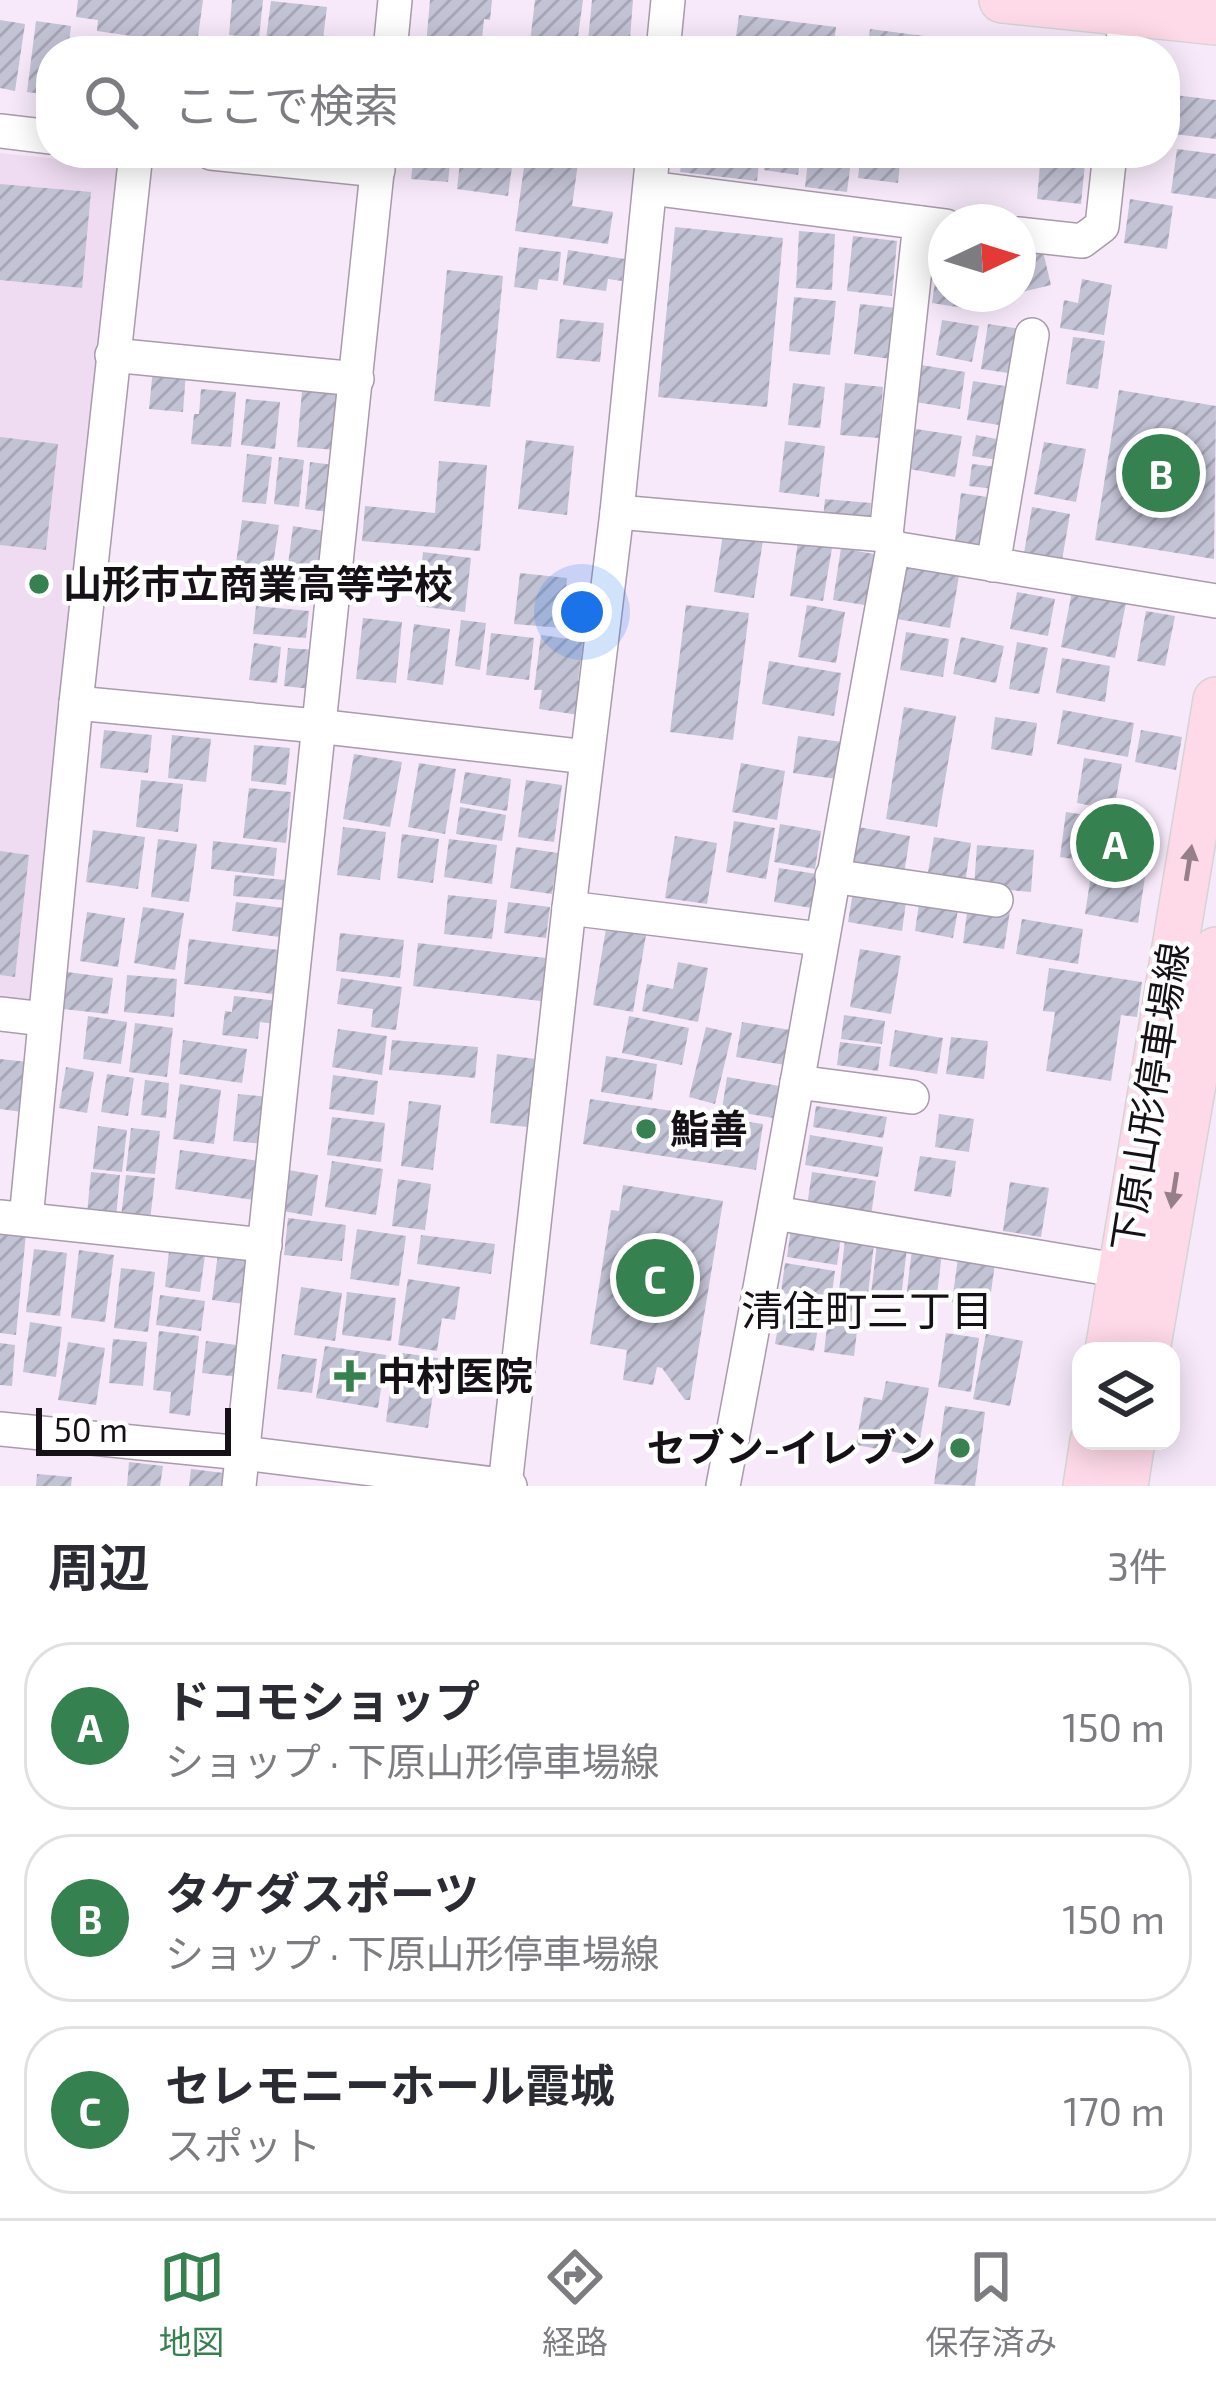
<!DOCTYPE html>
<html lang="ja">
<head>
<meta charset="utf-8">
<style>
	:root { --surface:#fff; --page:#f2f2f3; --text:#2b2b33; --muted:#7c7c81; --line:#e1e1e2; --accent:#358150 }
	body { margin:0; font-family:"Exo 2","Noto Sans JP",sans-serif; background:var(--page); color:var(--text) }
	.controls { position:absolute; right:36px; bottom:36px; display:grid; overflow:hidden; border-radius:24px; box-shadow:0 6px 30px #0003 }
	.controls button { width:108px; height:108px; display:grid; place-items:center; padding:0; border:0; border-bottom:3px solid var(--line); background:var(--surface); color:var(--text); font:60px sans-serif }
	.compass { position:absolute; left:928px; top:204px; width:108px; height:108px; border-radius:50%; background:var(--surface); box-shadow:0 6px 30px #0003; rotate:86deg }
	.scale { position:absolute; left:36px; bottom:30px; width:195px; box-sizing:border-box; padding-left:12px; border:6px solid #161116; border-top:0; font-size:33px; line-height:42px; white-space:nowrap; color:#161116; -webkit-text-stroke:9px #fff; paint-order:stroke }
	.you { position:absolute; left:582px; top:612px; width:42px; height:42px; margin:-30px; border:9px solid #fff; border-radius:50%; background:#1a73e8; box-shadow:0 0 0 18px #1a73e833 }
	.badge { display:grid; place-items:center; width:78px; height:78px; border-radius:50%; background:var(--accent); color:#fff; font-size:39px; font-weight:700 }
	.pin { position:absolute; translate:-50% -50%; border:6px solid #fff; box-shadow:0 3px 12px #0006 }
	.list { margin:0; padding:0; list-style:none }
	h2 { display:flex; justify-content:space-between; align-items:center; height:156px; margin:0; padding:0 48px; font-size:51px }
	h2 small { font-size:39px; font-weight:400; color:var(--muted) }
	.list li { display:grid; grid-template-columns:78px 1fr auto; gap:36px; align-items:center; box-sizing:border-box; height:168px; margin:0 24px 24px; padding:0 24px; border:3px solid var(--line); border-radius:48px }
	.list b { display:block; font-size:45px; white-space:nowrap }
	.list p { margin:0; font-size:39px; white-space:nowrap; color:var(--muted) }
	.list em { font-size:39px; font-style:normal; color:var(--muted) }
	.icon { flex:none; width:66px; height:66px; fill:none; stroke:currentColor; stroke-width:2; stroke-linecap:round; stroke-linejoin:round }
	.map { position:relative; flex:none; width:1216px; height:1486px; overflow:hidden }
	.search { position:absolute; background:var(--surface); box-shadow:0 6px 30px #0003; left:36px; right:36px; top:36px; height:132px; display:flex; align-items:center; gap:30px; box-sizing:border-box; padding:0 42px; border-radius:48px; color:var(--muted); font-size:45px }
	.sheet { height:732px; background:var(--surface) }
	nav { display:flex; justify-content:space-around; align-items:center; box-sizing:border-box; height:168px; border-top:3px solid var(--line); background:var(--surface); font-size:33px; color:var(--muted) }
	nav a { display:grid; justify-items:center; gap:6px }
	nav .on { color:var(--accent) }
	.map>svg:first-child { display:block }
	.built { fill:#efdcf2 }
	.building { fill:url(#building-hatch) }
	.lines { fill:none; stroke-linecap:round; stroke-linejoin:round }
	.minor-casing { stroke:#a89bab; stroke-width:36 }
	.major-casing { stroke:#d5d4d5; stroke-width:48 }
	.minor { stroke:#fff; stroke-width:33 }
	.major { stroke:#fed9e7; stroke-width:45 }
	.oneway { fill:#967f89 }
	.poi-dot { fill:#358150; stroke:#fff; stroke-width:4.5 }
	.labels { text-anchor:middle; stroke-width:9; stroke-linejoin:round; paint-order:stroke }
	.poi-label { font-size:39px; font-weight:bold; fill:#161116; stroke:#fff; text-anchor:start }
	.street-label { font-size:39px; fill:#161116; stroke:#fff }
	.neighbourhood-label { font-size:42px; fill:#161116; stroke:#fff }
</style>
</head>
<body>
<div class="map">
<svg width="1216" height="1486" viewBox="0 0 1216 1486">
	<defs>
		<pattern id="building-hatch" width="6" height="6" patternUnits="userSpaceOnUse" patternTransform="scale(3)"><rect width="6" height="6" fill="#c3c3d6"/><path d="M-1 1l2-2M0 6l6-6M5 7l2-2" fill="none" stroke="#a7a6b7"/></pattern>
	</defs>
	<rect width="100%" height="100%" fill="#f7e9fa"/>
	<path class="built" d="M0,153L121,166L33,1006L0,1003Z"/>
	<g class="building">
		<path d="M78,0H203L196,51H144L145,38L97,31L98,20L76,17Z"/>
		<path d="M232,0H263L259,38L229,35Z"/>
		<path d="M430,0H492L490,20L484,19L481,50L426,45Z"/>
		<path d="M535,0H583L576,51H529Z"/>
		<path d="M592,0H633L629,51H587Z"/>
		<path d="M271,1L327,7L322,46L266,39Z"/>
		<path d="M739,15L836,27L833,51H734Z"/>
		<path d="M0,20L25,24L15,91L0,88Z"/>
		<path d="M36,21L71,26L68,51H51V95L27,92Z"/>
		<path d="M870,29L939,38L937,51H867Z"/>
		<path d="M1166,94L1216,100V139L1165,133Z"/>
		<path d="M1177,149L1216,154V199L1171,193Z"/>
		<path d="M414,153L451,155L448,182L411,179Z"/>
		<path d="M461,153L513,159L508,196L457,189Z"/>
		<path d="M526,153L579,156L572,206L613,212L608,244L515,231Z"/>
		<path d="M683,153H760L757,181L680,172Z"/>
		<path d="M767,153H801L798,175L764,170Z"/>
		<path d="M809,153H852L847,192L805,187Z"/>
		<path d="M861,153H901L898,183L858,178Z"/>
		<path d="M1041,153H1086L1081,204L1037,199Z"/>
		<path d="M0,184L91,192L82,288L0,280Z"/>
		<path d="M1130,199L1173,206L1167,249L1124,243Z"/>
		<path d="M675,227L783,238L767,407L658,397Z"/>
		<path d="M799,231L835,234L832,290L796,288Z"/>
		<path d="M853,236L897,241L892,296L847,291Z"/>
		<path d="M941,241L946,242V294H978L976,310L932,303Z"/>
		<path d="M1041,243L1051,285L1018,293V248Z"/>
		<path d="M519,247L561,252L558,281L539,279L537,290L514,287Z"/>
		<path d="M568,250L625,259L622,281L608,279L606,291L563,285Z"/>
		<path d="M447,270L503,276L490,407L434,401Z"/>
		<path d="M1082,279L1112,285L1104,335L1060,328L1064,300L1078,303Z"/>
		<path d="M794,297L836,301L830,355L789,351Z"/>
		<path d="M860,304L897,308L891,359L854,354Z"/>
		<path d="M560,319L604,323L600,362L556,358Z"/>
		<path d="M942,320L979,326L972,362L936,355Z"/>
		<path d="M988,324L1022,329L1015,374L981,369Z"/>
		<path d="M1073,337L1105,341L1098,389L1066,384Z"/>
		<path d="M921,365L965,372L960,409L915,402Z"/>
		<path d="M153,369L186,372L183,412L149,409Z"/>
		<path d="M973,381L1018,388L1012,427L967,420Z"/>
		<path d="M793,383L825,387L820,428L788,425Z"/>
		<path d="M845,383L883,387L879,438L840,435Z"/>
		<path d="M201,389L236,392L231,447L191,444L194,414H199Z"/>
		<path d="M1119,390L1216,406L1214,559L1095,540Z"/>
		<path d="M302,391L342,395L337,450L297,447Z"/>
		<path d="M246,399L280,402L275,449L241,445Z"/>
		<path d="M916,429L962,436L955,477L909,469Z"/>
		<path d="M976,435L1002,440L998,460L972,456Z"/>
		<path d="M0,437L58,444L46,550L0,545Z"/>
		<path d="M526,440L574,446L567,515L518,509Z"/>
		<path d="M785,441L825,446L819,497L779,492Z"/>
		<path d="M1044,442L1086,449L1076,502L1034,494Z"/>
		<path d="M247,454L272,457L266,504L242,502Z"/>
		<path d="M279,457L304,460L299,507L274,504Z"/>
		<path d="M439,461L487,465L480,551L362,541L365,506L435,513Z"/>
		<path d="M310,462L334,465L329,512L305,509Z"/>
		<path d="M972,464L997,467L994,489L969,486Z"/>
		<path d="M961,493L994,498L987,546L955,541Z"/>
		<path d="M825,499L871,503L869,524L823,519Z"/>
		<path d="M1032,507L1070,514L1062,560L1024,553Z"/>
		<path d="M242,520L279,525L268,597L232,592Z"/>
		<path d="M293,526L324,531L315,600L284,596Z"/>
		<path d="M723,534L763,540L754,598L714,592Z"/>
		<path d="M798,542L832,548L823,601L790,596Z"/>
		<path d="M841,548L879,555L871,606L833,600Z"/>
		<path d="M423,552L471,558L465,612L417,606Z"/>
		<path d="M907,561L960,570L950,628L897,619Z"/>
		<path d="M520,573L567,578L562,628L514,624Z"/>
		<path d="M1017,592L1055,599L1048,636L1010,629Z"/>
		<path d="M1072,592L1126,603L1115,658L1061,647Z"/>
		<path d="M686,605L749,613L733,740L670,732Z"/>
		<path d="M807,605L845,612L836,663L798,657Z"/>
		<path d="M256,606L309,611L306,638L253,634Z"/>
		<path d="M1146,611L1175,616L1165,666L1137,661Z"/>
		<path d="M363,618L402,622L396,683L356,679Z"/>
		<path d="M461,620L486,623L480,670L455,666Z"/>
		<path d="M414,624L450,629L443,685L407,680Z"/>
		<path d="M906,632L949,639L943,677L900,670Z"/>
		<path d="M491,633L534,638L529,680L486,675Z"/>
		<path d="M541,635L583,641L578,681H583L579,715L539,709L542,690H534Z"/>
		<path d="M961,637L1004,646L996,683L953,674Z"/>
		<path d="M1017,642L1048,648L1039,694L1009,689Z"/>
		<path d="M254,643L281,647L277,683L249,680Z"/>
		<path d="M288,648L315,650L311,689L284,686Z"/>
		<path d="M1062,658L1110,666L1105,702L1056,693Z"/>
		<path d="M769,661L841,673L834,716L762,704Z"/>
		<path d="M904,707L956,716L937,827L886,819Z"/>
		<path d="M1063,710L1134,723L1128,757L1057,744Z"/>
		<path d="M995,717L1037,723L1032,756L991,749Z"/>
		<path d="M104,730L152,735L148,773L100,768Z"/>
		<path d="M1141,730L1182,737L1176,770L1135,762Z"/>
		<path d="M172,735L211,739L206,782L168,778Z"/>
		<path d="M798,736L842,742L837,779L793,773Z"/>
		<path d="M254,745L290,748L286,785L251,781Z"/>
		<path d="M354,754L402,762L390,827L343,819Z"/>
		<path d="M1084,758L1122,764L1114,810L1077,803Z"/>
		<path d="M419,763L456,769L445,834L408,827Z"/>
		<path d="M741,763L785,771L777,820L732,812Z"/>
		<path d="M465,772L511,779L507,811L460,803Z"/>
		<path d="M141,780L183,784L178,832L136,827Z"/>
		<path d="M526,780L562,785L554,842L518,837Z"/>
		<path d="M249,788L291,792L286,843L243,838Z"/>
		<path d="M460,807L506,815L502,841L456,834Z"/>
		<path d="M1066,812L1153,825L1138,923L1085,914L1093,862L1060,857Z"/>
		<path d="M734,821L775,828L766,879L726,872Z"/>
		<path d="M780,824L821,831L815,869L774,862Z"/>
		<path d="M343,827L386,832L380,880L337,875Z"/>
		<path d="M858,827L910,836L904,874L852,866Z"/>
		<path d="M93,830L145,837L138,889L86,882Z"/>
		<path d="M402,834L439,839L433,883L397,878Z"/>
		<path d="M675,836L717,843L707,904L665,898Z"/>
		<path d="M934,837L971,843L965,884L927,878Z"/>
		<path d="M158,839L197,844L189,902L151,897Z"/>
		<path d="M449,839L497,845L492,884L444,877Z"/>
		<path d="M213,841L277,848L274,876L211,869Z"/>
		<path d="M977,845L1034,850L1031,892L974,887Z"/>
		<path d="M516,847L558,853L552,894L510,888Z"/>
		<path d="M0,851L29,855L15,977L0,975Z"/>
		<path d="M779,868L823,875L818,909L774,902Z"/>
		<path d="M235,875L285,880L284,900L233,896Z"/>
		<path d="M854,886L907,895L902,931L848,922Z"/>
		<path d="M448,895L497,900L492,939L444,934Z"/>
		<path d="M920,897L959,904L953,938L915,931Z"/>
		<path d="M236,902L284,908L280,937L232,931Z"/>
		<path d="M508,902L550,907L546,938L504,933Z"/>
		<path d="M968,905L1010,911L1004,949L963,943Z"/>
		<path d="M143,907L184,913L175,970L134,963Z"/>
		<path d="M87,912L125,918L118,967L80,961Z"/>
		<path d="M1022,919L1083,929L1078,964L1016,954Z"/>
		<path d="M606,929L646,935L633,1012L593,1005Z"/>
		<path d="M340,933L404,940L400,978L336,971Z"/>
		<path d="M189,939L279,950L273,994L184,984Z"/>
		<path d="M418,943L546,958L541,1001L413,986Z"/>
		<path d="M860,949L901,956L891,1014L850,1007Z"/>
		<path d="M678,962L708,968L698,1022L642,1011L647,984L673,989Z"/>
		<path d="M1049,968L1142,982L1137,1017L1121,1015L1111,1081L1046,1071L1055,1012L1043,1011Z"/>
		<path d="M67,972L113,978L108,1014L63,1009Z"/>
		<path d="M127,975L177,979L174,1017L124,1012Z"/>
		<path d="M341,978L402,987L396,1030L371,1027L373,1009L337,1004Z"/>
		<path d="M234,996L278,1001L275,1024L260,1022L258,1039L222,1035L225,1011L232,1012Z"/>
		<path d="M844,1015L885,1021L882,1044L841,1039Z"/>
		<path d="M88,1016L127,1022L121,1064L83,1059Z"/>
		<path d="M629,1016L689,1028L682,1065L622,1053Z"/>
		<path d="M742,1022L790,1030L785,1065L736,1057Z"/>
		<path d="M135,1023L173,1028L167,1077L129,1072Z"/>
		<path d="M706,1027L732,1033L715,1104L689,1097Z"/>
		<path d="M338,1029L387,1036L382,1075L332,1067Z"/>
		<path d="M895,1030L943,1038L937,1074L889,1066Z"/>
		<path d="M951,1037L988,1041L984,1079L946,1074Z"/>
		<path d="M183,1040L247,1049L242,1083L179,1074Z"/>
		<path d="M392,1040L478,1047L475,1078L389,1070Z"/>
		<path d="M840,1042L881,1047L878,1071L837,1065Z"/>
		<path d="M497,1054L536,1059L528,1127L490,1123Z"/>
		<path d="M606,1056L657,1064L652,1100L601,1092Z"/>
		<path d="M0,1059L28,1062L22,1112L0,1109Z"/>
		<path d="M66,1067L94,1072L87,1113L59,1108Z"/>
		<path d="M107,1074L134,1078L128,1116L101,1112Z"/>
		<path d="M333,1075L378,1081L374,1115L329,1109Z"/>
		<path d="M727,1077L779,1086L773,1118L722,1109Z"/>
		<path d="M145,1080L169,1083L166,1118L141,1115Z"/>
		<path d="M180,1084L221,1090L214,1144L173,1139Z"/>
		<path d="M238,1094L268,1097L264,1144L233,1141Z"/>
		<path d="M590,1099L763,1124L756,1170L583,1144Z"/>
		<path d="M409,1101L441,1105L433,1170L401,1166Z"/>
		<path d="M816,1106L887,1117L883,1138L813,1127Z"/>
		<path d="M939,1114L974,1119L969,1152L935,1147Z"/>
		<path d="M332,1117L385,1123L381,1162L327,1155Z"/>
		<path d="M98,1126L127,1130L122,1172L93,1169Z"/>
		<path d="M131,1128L160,1131L155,1174L126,1171Z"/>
		<path d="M810,1135L883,1147L878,1177L805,1165Z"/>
		<path d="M180,1150L259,1161L254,1200L175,1189Z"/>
		<path d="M920,1156L956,1161L951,1197L914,1191Z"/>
		<path d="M332,1161L383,1169L376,1215L325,1207Z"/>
		<path d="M288,1170L318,1175L312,1216L282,1211Z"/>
		<path d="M91,1172L120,1175L116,1218L87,1214Z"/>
		<path d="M812,1172L876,1181L871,1216L807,1206Z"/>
		<path d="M126,1175L155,1178L150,1220L121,1217Z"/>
		<path d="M398,1179L431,1184L425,1230L392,1226Z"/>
		<path d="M1010,1182L1049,1188L1041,1237L1003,1231Z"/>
		<path d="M623,1185L723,1201L690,1400H685L662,1368L657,1367L653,1385L623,1380L627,1350L590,1344L611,1210L619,1211Z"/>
		<path d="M288,1218L346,1225L342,1261L284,1255Z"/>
		<path d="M791,1228L841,1236L837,1265L787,1257Z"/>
		<path d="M357,1229L406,1236L399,1286L350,1279Z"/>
		<path d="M0,1231L26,1234L16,1335L0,1333Z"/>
		<path d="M421,1235L495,1244L491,1274L417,1264Z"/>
		<path d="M845,1240L874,1244L868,1294L839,1291Z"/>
		<path d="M877,1244L907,1248L901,1298L871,1294Z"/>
		<path d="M34,1249L67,1253L60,1316L26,1312Z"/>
		<path d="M912,1249L942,1253L936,1303L906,1299Z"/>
		<path d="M79,1250L114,1255L105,1322L71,1318Z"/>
		<path d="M169,1251L205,1255L200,1292L165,1287Z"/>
		<path d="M218,1253L250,1256L244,1304L212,1300Z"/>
		<path d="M958,1258L995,1263L989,1307L952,1302Z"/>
		<path d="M785,1263L835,1271L831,1300L781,1293Z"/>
		<path d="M121,1268L155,1272L148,1332L114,1328Z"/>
		<path d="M408,1279L460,1287L455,1320L442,1318L437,1351L398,1345Z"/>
		<path d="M301,1287L342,1293L335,1341L294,1335Z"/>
		<path d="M347,1292L396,1298L391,1341L342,1335Z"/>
		<path d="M160,1295L205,1301L201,1331L156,1325Z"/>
		<path d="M830,1302L860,1306L854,1356L824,1352Z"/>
		<path d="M782,1304L821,1311L814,1351L775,1344Z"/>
		<path d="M30,1322L62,1327L56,1377L23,1372Z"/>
		<path d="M159,1331L199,1336L190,1416L169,1413L171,1392L153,1390Z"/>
		<path d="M946,1333L979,1338L971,1392L938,1387Z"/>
		<path d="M986,1334L1023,1341L1010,1406L973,1399Z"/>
		<path d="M113,1339L147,1342L143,1386L109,1383Z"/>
		<path d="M206,1341L244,1346L240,1377L202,1373Z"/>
		<path d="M68,1342L105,1348L96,1405L58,1400Z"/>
		<path d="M0,1343L15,1345L12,1386L0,1385Z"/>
		<path d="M325,1346L386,1355L378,1408L316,1398Z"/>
		<path d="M395,1352L438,1358L428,1428L386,1422Z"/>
		<path d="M282,1354L317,1359L312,1393L277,1389Z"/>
		<path d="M886,1381L929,1388L917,1456L856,1445L864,1397L882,1400Z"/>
		<path d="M945,1406L985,1412L975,1486L934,1484Z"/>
		<path d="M129,1462L163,1466L160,1486H127Z"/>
		<path d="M191,1469L232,1474L231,1486H189Z"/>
		<path d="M37,1474L72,1477L71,1486H36Z"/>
	</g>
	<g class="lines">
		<g class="minor-casing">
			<g id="minor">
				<path d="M390,51L395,0"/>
				<path d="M663,51L668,0"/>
				<path d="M1122,51L1126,14"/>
				<path d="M0,131L51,137"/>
				<path d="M211,153L378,170"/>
				<path d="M650,188L946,226"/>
				<path d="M1018,234L1082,241L1102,226L1110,153"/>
				<path d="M112,355L357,379"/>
				<path d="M617,512L886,535"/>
				<path d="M893,548L1216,601"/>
				<path d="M993,565L1032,335"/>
				<path d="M76,703L317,726L587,757"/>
				<path d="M832,876L996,900"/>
				<path d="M569,908L820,939"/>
				<path d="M0,1014L44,1019"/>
				<path d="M797,1082L912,1097"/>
				<path d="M775,1213L1122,1271"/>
				<path d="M0,1217L265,1245"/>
				<path d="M26,1219L76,703L136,153"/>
				<path d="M0,1429L242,1453L510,1486"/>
				<path d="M239,1486L379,153"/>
				<path d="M505,1486L569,908L617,512L653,153"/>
				<path d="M723,1486C783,1174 835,861 893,548L886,535L920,223"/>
			</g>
		</g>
		<g class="major-casing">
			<g id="major">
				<path d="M1002,0L1216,22"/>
				<path d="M1108,1351L1216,700"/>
				<path d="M1147,1351L1216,950"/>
				<path d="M1086,1486L1093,1441"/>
				<path d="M1125,1486L1132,1441"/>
			</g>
		</g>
		<use href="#minor" class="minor"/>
		<use href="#major" class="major"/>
	</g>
	<defs><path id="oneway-solid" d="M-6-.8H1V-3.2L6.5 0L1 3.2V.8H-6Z" transform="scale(3)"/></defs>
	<g class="oneway">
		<use href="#oneway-solid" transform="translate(1189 863) rotate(-81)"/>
		<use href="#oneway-solid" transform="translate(1174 1190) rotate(99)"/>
	</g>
	<g class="poi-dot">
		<circle cx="39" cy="584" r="12"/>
		<circle cx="646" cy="1129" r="12"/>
		<path d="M344 1358h12v12h12v12h-12v12h-12v-12h-12v-12h12z"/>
		<circle cx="960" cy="1448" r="12"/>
	</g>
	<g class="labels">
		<g class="poi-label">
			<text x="63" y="598">山形市立商業高等学校</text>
			<text x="670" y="1143">鮨善</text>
			<text x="377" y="1390">中村医院</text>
			<text x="936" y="1462" text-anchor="end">セブン-イレブン</text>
		</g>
		<g class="street-label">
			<text transform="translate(1150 1097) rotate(-81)" y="14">下原山形停車場線</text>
		</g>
		<g class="neighbourhood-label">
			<text x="867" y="1326">清住町三丁目</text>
		</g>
	</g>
</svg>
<div class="controls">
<button><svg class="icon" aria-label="layers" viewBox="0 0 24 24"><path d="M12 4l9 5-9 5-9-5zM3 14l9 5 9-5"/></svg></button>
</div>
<svg class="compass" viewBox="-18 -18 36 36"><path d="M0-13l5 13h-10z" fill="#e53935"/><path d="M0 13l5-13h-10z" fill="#7c7c81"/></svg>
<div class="scale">50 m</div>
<div class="you"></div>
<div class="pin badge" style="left:1115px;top:843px">A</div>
<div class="pin badge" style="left:1161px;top:473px">B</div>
<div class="pin badge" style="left:655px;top:1278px">C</div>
<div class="search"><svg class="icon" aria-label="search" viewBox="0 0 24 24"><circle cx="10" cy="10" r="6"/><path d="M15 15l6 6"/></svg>ここで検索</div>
</div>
<section class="sheet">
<h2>周辺<small>3件</small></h2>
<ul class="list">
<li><span class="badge">A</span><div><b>ドコモショップ</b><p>ショップ · 下原山形停車場線</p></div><em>150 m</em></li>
<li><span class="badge">B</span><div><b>タケダスポーツ</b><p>ショップ · 下原山形停車場線</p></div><em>150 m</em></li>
<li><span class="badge">C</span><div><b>セレモニーホール霞城</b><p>スポット</p></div><em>170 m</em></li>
</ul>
</section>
<nav>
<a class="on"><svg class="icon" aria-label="map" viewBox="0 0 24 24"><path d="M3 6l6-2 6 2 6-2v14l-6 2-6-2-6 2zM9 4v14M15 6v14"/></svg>地図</a>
<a><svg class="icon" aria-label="directions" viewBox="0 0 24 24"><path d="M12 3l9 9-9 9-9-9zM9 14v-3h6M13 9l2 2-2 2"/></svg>経路</a>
<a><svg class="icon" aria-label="saved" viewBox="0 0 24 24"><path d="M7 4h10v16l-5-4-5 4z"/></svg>保存済み</a>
</nav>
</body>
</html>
